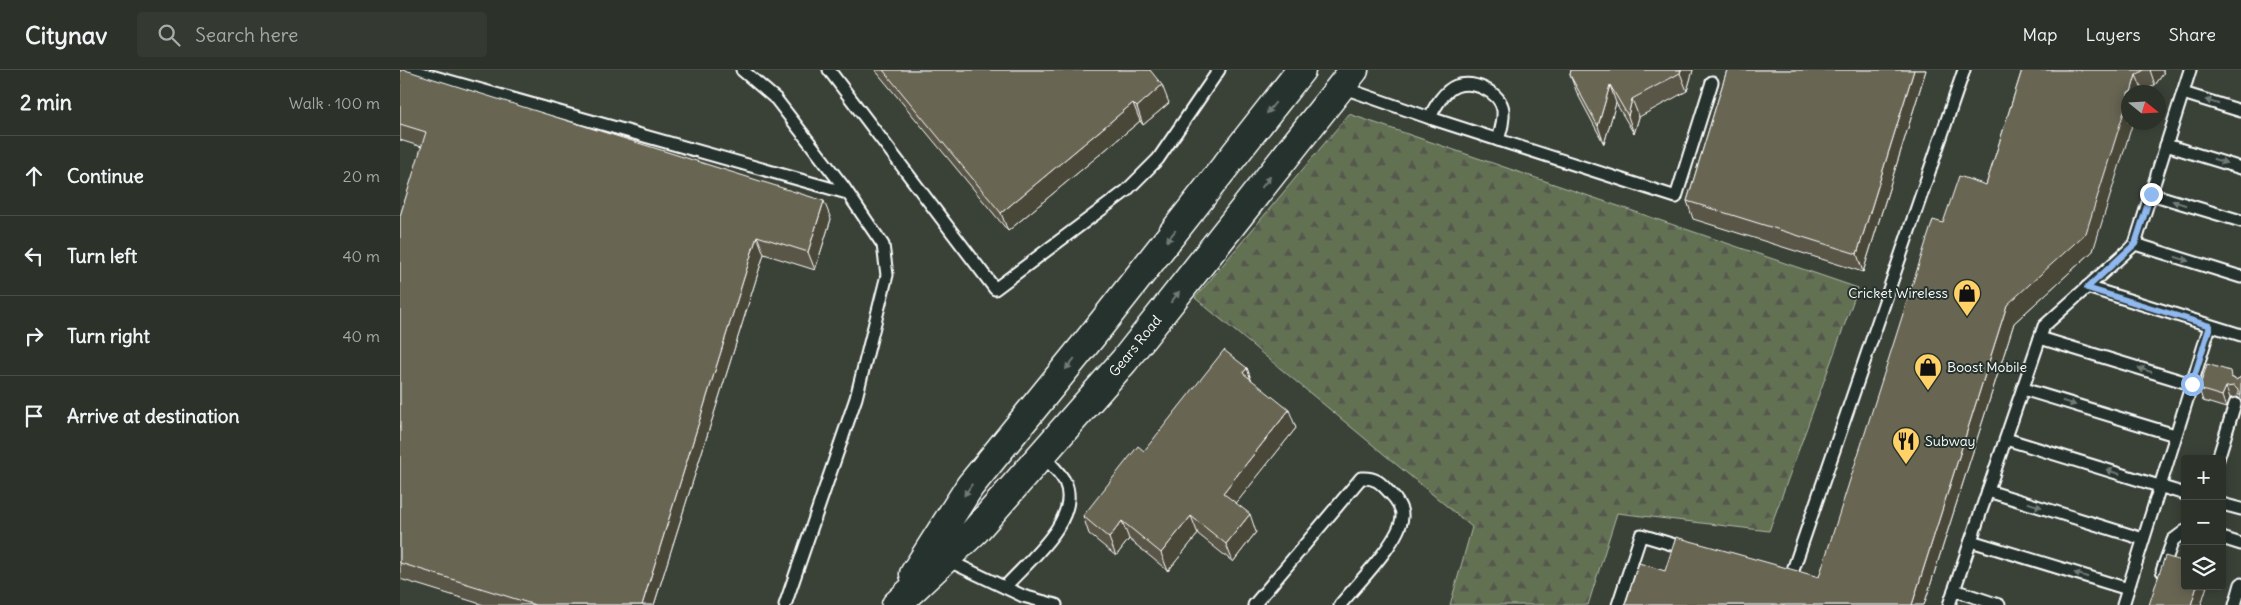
<!DOCTYPE html>
<html lang="en">
<head>
<meta charset="utf-8">
<style>
	:root { --surface:#2c322a; --page:#343a32; --text:#f1f3f6; --muted:#a6aaa8; --line:#484d47 }
	body { margin:0; font-family:Delius,sans-serif; background:var(--page); color:var(--text) }
	.controls { position:absolute; right:15px; bottom:15px; display:grid; overflow:hidden; border-radius:5px; box-shadow:0 2px 12px #0003 }
	.controls button { width:45px; height:45px; display:grid; place-items:center; padding:0; border:0; border-bottom:1px solid var(--line); background:var(--surface); color:var(--text); font:25px sans-serif }
	.compass { position:absolute; left:1721px; top:15px; width:45px; height:45px; border-radius:50%; background:var(--surface); box-shadow:0 2px 12px #0003; rotate:108deg }
	.stop { position:absolute; width:15px; height:15px; margin:-11px; border:4px solid #90b9f0; border-radius:50%; background:#fff }
	.stop.end { background:#90b9f0; border-color:#fff; box-shadow:0 1px 5px #0008 }
	.list { margin:0; padding:0; list-style:none }
	h2 { display:flex; justify-content:space-between; align-items:center; height:65px; margin:0; padding:0 20px; font-size:21px }
	h2 small { font-size:16px; font-weight:400; color:var(--muted) }
	.list li { display:grid; grid-template-columns:32px 1fr auto; gap:15px; align-items:center; box-sizing:border-box; height:80px; padding:0 20px; border-top:1px solid var(--line) }
	.list b { display:block; font-size:19px; white-space:nowrap }
	.list em { font-size:16px; font-style:normal; color:var(--muted) }
	.icon { flex:none; width:28px; height:28px; fill:none; stroke:currentColor; stroke-width:2; stroke-linecap:round; stroke-linejoin:round }
	.map { position:relative; flex:none; width:1841px; height:535px; overflow:hidden }
	header { display:flex; align-items:center; gap:30px; box-sizing:border-box; height:70px; padding:0 25px; background:var(--surface); border-bottom:1px solid var(--line) }
	header strong { font-size:24px }
	nav { display:flex; gap:28px; margin-inline-start:auto; font-size:18px }
	.search { width:350px; height:45px; background:var(--page); display:flex; align-items:center; gap:12px; box-sizing:border-box; padding:0 18px; border-radius:5px; color:var(--muted); font-size:19px }
	main { display:flex }
	aside { flex:1; background:var(--surface) }
	.map>svg:first-child { display:block }
	.forest { fill:url(#forest-firs); stroke:#b1b8a8 }
	.lines { fill:none; stroke-linecap:round; stroke-linejoin:round }
	.service-casing { stroke:#fff; stroke-width:15 }
	.tertiary-casing { stroke:#fff; stroke-width:31 }
	.service { stroke:#26332d; stroke-width:11 }
	.tertiary { stroke:#26332d; stroke-width:28 }
	.wall { fill:#5a5747; stroke:#fff }
	.shaded-wall { fill:#4a4739; stroke:#fff }
	.building { fill:#696552; stroke:#fff }
	.oneway { fill:#727a76 }
	.route { stroke:#90b9f0; stroke-width:6 }
	.labels { text-anchor:middle; stroke-width:4; stroke-linejoin:round; paint-order:stroke }
	.poi-label { font-size:14px; fill:#fff; stroke:#26332d; text-anchor:start }
	.street-label { font-size:14px; fill:#fff; stroke:#26332d }
</style>
</head>
<body>
<header>
<strong>Citynav</strong>
<div class="search"><svg class="icon" aria-label="search" viewBox="0 0 24 24"><circle cx="10" cy="10" r="6"/><path d="M15 15l6 6"/></svg>Search here</div>
<nav><a>Map</a><a>Layers</a><a>Share</a></nav>
</header>
<main>
<aside>
<h2>2 min<small>Walk · 100 m</small></h2>
<ul class="list">
<li><svg class="icon" aria-label="ahead" viewBox="0 0 24 24"><path d="M12 20V5M6 11l6-6 6 6"/></svg><div><b>Continue</b></div><em>20 m</em></li>
<li><svg class="icon" aria-label="left" viewBox="0 0 24 24"><path d="M17 20v-9H6M10 6l-5 5 5 5"/></svg><div><b>Turn left</b></div><em>40 m</em></li>
<li><svg class="icon" aria-label="right" viewBox="0 0 24 24"><path d="M7 20v-9h11M14 6l5 5-5 5"/></svg><div><b>Turn right</b></div><em>40 m</em></li>
<li><svg class="icon" aria-label="arrive" viewBox="0 0 24 24"><path d="M6 21V4h12l-3 4 3 4H6"/></svg><div><b>Arrive at destination</b></div></li>
</ul>
</aside>
<div class="map">
<svg width="1841" height="535" viewBox="0 0 1841 535">
	<defs>
		<pattern id="forest-firs" width="22" height="20" patternUnits="userSpaceOnUse" patternTransform="scale(1.25)"><rect width="22" height="20" fill="#637152"/><path d="M5 1l3.5 6h-7zM16 11l3.5 6h-7z" fill="#54594e"/></pattern>
	</defs>
	<rect width="100%" height="100%" fill="#3a4238"/>
	<filter id="ink" filterUnits="userSpaceOnUse"><feTurbulence type="fractalNoise" baseFrequency=".02" numOctaves="2"/><feDisplacementMap in="SourceGraphic" scale="10" xChannelSelector="R" yChannelSelector="G"/><feConvolveMatrix kernelMatrix="1 2 1 2 8 2 1 2 1" color-interpolation-filters="sRGB"/></filter>
	<g filter="url(#ink)">
		<path class="forest" d="M949,44L1458,218L1369,461L1217,443L1188,535H1050L1072,457L795,228Z"/>
		<g class="lines">
			<g class="service-casing">
				<g id="service">
					<path d="M10,0L447,123"/>
					<path d="M342,0L376,29L443,116L483,175L487,205L456,328L385,535"/>
					<path d="M429,0L595,219L726,121L758,89L819,0"/>
					<path d="M941,17L1030,48L1276,127L1312,12"/>
					<path d="M1783,23L1841,41"/>
					<path d="M1030,48C1034,37 1045,20 1056,16C1074,10 1100,22 1103,40C1104,50 1101,60 1098,70"/>
					<path d="M1766,75L1841,98"/>
					<path d="M1751,124L1841,151"/>
					<path d="M1735,174L1841,207"/>
					<path d="M1687,217L1841,265"/>
					<path d="M1640,268L1791,314"/>
					<path d="M1623,319L1775,365"/>
					<path d="M1606,369L1785,424"/>
					<path d="M1818,389L1835,334"/>
					<path d="M1588,421L1743,469"/>
					<path d="M1822,434L1841,439"/>
					<path d="M1822,468L1841,474"/>
					<path d="M1571,471L1728,519"/>
					<path d="M545,489L623,526L656,535"/>
					<path d="M1762,501L1773,470L1785,461"/>
					<path d="M1385,508L1390,509L1564,0"/>
					<path d="M605,517C627,492 682,449 665,412C660,402 649,393 642,384"/>
					<path d="M1554,520L1599,535"/>
					<path d="M854,535L961,408C976,407 981,413 990,423C996,429 1003,439 1002,447C1000,471 956,515 940,535"/>
					<path d="M1218,535L1241,465L1288,479"/>
					<path d="M1549,535L1644,256L1735,174L1790,0"/>
					<path d="M1723,535L1810,256"/>
					<path d="M1835,535L1841,514"/>
				</g>
			</g>
			<g class="tertiary-casing">
				<g id="tertiary">
					<path d="M514,504L570,416L692,266L901,0"/>
					<path d="M496,535L575,461L724,291L954,0"/>
				</g>
			</g>
			<use href="#service" class="service"/>
			<use href="#tertiary" class="tertiary"/>
		</g>
		<g class="wall">
			<path d="M0,0L431,149L415,200L364,184L254,535H84L0,509V146L22,77L0,70Z"/>
			<path d="M475,0H750L769,33L743,55L740,51L608,161Z"/>
			<path d="M1171,0H1293L1287,21L1239,47L1234,64L1216,33L1204,74L1177,23L1170,5Z"/>
			<path d="M1327,0H1526L1463,202L1293,149L1287,131Z"/>
			<path d="M1622,0H1763V4L1755,15L1743,22H1728L1693,181L1614,253L1524,535H1225L1265,501L1419,507L1543,153L1586,115Z"/>
			<path d="M847,298L851,309L896,358L836,433L856,462L833,492L798,464L768,501L729,469L716,486L689,464L683,446L744,381Z"/>
			<path d="M1832,307L1836,310L1841,307V333L1840,329L1838,327L1830,328L1826,338L1803,331L1799,319Z"/>
		</g>
		<g class="shaded-wall">
			<path d="M1281,0H1293L1287,21L1280,3Z"/>
			<path d="M1514,0H1526L1463,202L1457,184Z"/>
			<path d="M1750,0H1763V4L1755,15Z"/>
			<path d="M1736,5L1743,22H1731Z"/>
			<path d="M762,15L769,33L743,55L737,37Z"/>
			<path d="M1210,15L1216,33L1204,74L1198,56Z"/>
			<path d="M1232,29L1239,47L1234,64L1228,46Z"/>
			<path d="M1728,29V52H1733L1693,181L1614,253L1524,535H1512L1607,235Z"/>
			<path d="M733,33L740,51L608,161L601,143Z"/>
			<path d="M424,131L431,149L415,200L408,182Z"/>
			<path d="M357,166L364,184L254,535H242Z"/>
			<path d="M847,298L853,316L843,303Z"/>
			<path d="M1826,317L1830,328L1826,338L1822,326Z"/>
			<path d="M889,340L896,358L830,441L823,423Z"/>
			<path d="M850,444L856,462L833,492L826,474Z"/>
			<path d="M791,446L798,464L768,501L761,483Z"/>
			<path d="M722,451L729,469L716,486L709,468Z"/>
			<path d="M1797,516H1807L1801,535H1791Z"/>
		</g>
		<g class="building">
			<path d="M0,0H5L424,131L408,182L357,166L242,535H135L0,493V146L26,62L0,54Z"/>
			<path d="M483,0H750L762,15L737,37L733,33L601,143Z"/>
			<path d="M1171,0H1281L1280,3L1232,29L1228,46L1210,15L1198,56L1170,5Z"/>
			<path d="M1327,0H1514L1457,184L1287,131Z"/>
			<path d="M1622,0H1744L1736,5L1731,22H1728V29L1686,163L1607,235L1512,535H1225L1239,493L1265,501L1276,467L1419,507L1533,150L1543,153L1559,106L1586,115Z"/>
			<path d="M824,280L847,298L843,303L889,340L823,423L850,444L826,474L791,446L761,483L722,451L709,468L683,446L738,376L744,381Z"/>
			<path d="M1807,294L1830,301L1831,307L1836,310L1841,307V325H1838V320L1834,316L1826,317L1822,326L1799,319Z"/>
			<path d="M1765,486L1785,492V516H1797L1791,535H1749Z"/>
		</g>
		<defs><path id="oneway-solid" d="M-6-.8H1V-3.2L6.5 0L1 3.2V.8H-6Z" transform="scale(1.25)"/></defs>
		<g class="oneway">
			<use href="#oneway-solid" transform="translate(1812 32) rotate(-163)"/>
			<use href="#oneway-solid" transform="translate(871 38) rotate(128)"/>
			<use href="#oneway-solid" transform="translate(1820 91) rotate(17)"/>
			<use href="#oneway-solid" transform="translate(866 112) rotate(-52)"/>
			<use href="#oneway-solid" transform="translate(1779 133) rotate(-163)"/>
			<use href="#oneway-solid" transform="translate(771 166) rotate(128)"/>
			<use href="#oneway-solid" transform="translate(1782 189) rotate(17)"/>
			<use href="#oneway-solid" transform="translate(775 227) rotate(-52)"/>
			<use href="#oneway-solid" transform="translate(670 294) rotate(129)"/>
			<use href="#oneway-solid" transform="translate(1745 300) rotate(-163)"/>
			<use href="#oneway-solid" transform="translate(1669 333) rotate(17)"/>
			<use href="#oneway-solid" transform="translate(1713 402) rotate(-163)"/>
			<use href="#oneway-solid" transform="translate(568 420) rotate(124)"/>
			<use href="#oneway-solid" transform="translate(1635 435) rotate(17)"/>
			<use href="#oneway-solid" transform="translate(1681 505) rotate(-163)"/>
		</g>
	</g>
	<g class="lines" filter="url(#ink)">
		<path class="route" d="M1751,124L1735,174L1687,218L1810,256L1792,314"/>
	</g>
	<defs>
		<g id="shop-pin" transform="scale(1.4375)"><path d="M0 17L-7.5 6A9.5 9.5 0 1 1 7.5 6Z" fill="#ffd166" stroke="#26332d"/><path d="M-5-2.5h2.3a2.7 3.5 0 0 1 5.4 0H5L5.5 6h-11ZM-1.5-2.5h3a1.5 2.3 0 0 0-3 0Z" fill="#111"/></g>
		<g id="restaurant-pin" transform="scale(1.4375)"><path d="M0 17L-7.5 6A9.5 9.5 0 1 1 7.5 6Z" fill="#ffd166" stroke="#26332d"/><path d="M-5-6h1v4h1v-4h1v4h1v-4h1v5L-1.5 .5V6h-2V.5L-5-1ZM5-6V6H3V1.5H1.5Q1.5-4 5-6Z" fill="#111"/></g>
	</defs>
	<g fill-rule="evenodd">
		<use href="#shop-pin" x="1567" y="223"/>
		<use href="#shop-pin" x="1528" y="297"/>
		<use href="#restaurant-pin" x="1506" y="371"/>
	</g>
	<g class="labels">
		<g class="poi-label">
			<text x="1548" y="228" text-anchor="end">Cricket Wireless</text>
			<text x="1547" y="302">Boost Mobile</text>
			<text x="1525" y="376">Subway</text>
		</g>
		<g class="street-label">
			<text transform="translate(735 276) rotate(-51)" y="5">Gears Road</text>
		</g>
	</g>
</svg>
<div class="controls">
<button>+</button>
<button>−</button>
<button><svg class="icon" aria-label="layers" viewBox="0 0 24 24"><path d="M12 4l9 5-9 5-9-5zM3 14l9 5 9-5"/></svg></button>
</div>
<svg class="compass" viewBox="-18 -18 36 36"><path d="M0-13l5 13h-10z" fill="#e53935"/><path d="M0 13l5-13h-10z" fill="#a6aaa8"/></svg>
<div class="stop" style="left:1792px;top:314px"></div>
<div class="stop end" style="left:1751px;top:124px"></div>
</div>
</main>
</body>
</html>
